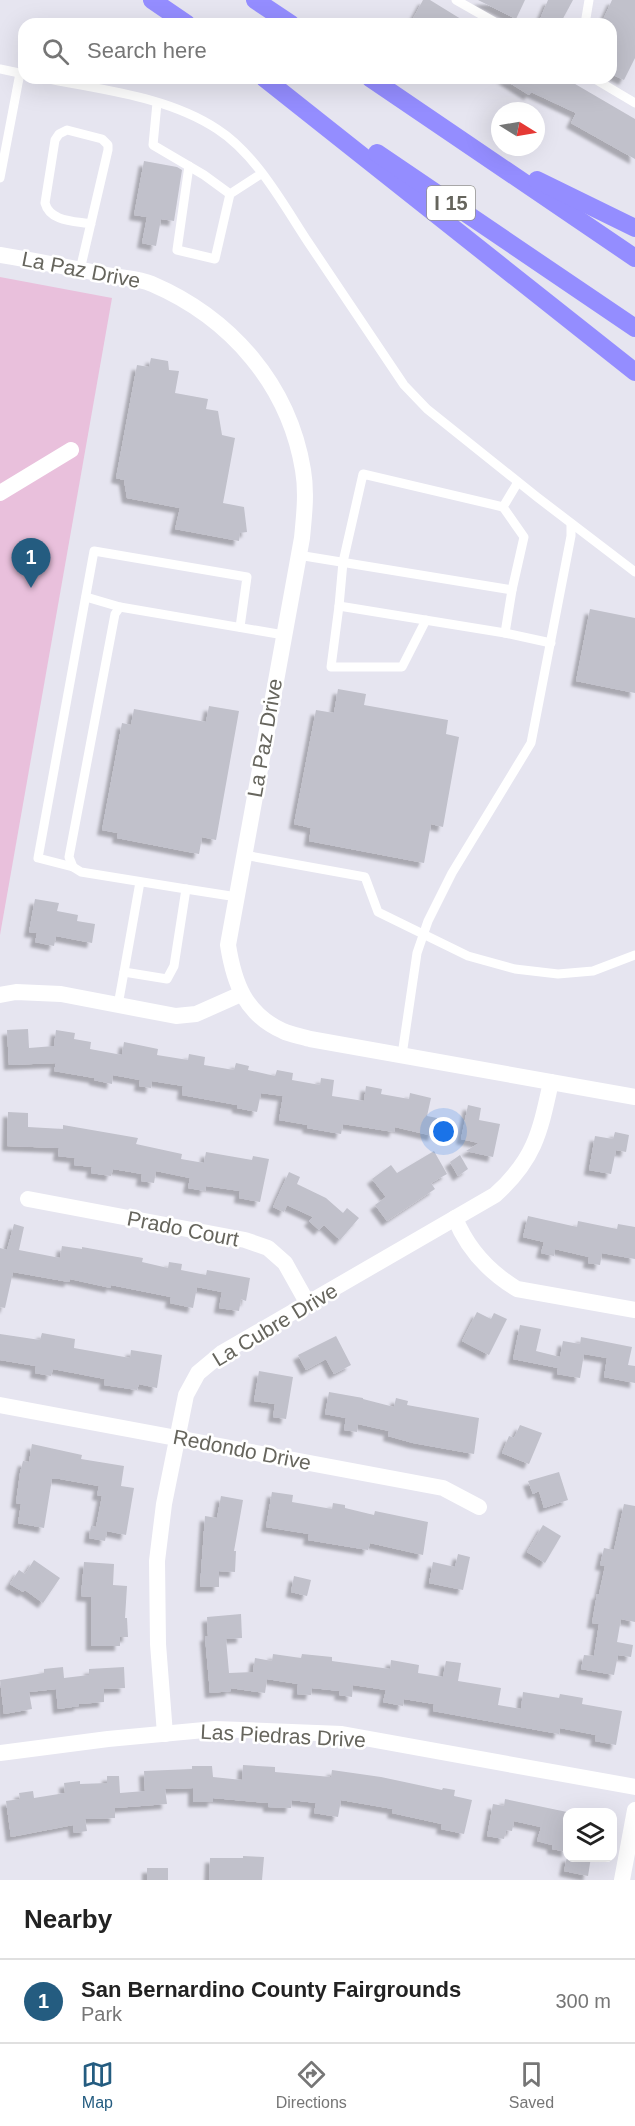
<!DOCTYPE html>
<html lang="en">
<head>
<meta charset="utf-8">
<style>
	:root { --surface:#fff; --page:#f2f2f2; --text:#222; --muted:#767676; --line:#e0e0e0; --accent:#245c80 }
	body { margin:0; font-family:Arial,sans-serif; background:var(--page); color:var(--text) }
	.controls { position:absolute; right:18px; bottom:18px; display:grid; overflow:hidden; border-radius:12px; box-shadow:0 6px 24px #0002 }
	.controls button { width:54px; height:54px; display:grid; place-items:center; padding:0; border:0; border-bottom:2px solid var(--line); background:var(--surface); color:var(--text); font:30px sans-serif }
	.compass { position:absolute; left:491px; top:102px; width:54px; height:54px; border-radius:50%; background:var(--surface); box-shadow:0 6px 24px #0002; rotate:101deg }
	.you { position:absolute; left:444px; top:1132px; width:21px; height:21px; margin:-15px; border:4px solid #fff; border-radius:50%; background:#1a73e8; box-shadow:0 0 0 9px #1a73e833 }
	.badge { display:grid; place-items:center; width:39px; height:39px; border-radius:50%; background:var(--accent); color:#fff; font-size:20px; font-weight:700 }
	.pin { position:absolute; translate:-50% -50px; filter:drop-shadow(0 2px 3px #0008) }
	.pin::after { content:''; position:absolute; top:32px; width:21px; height:18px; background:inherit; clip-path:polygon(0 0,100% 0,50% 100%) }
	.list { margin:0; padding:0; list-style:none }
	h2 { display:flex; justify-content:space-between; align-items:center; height:78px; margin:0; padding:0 24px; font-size:26px }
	h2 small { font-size:20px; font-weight:400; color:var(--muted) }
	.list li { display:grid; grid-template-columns:39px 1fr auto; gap:18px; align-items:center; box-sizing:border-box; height:84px; padding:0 24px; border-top:2px solid var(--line) }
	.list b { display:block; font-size:22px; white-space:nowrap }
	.list p { margin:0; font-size:20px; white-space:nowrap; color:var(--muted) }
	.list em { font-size:20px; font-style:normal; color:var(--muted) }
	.icon { flex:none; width:33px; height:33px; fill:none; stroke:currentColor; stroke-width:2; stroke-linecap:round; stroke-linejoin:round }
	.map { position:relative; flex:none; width:635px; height:1880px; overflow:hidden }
	.search { position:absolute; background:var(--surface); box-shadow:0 6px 24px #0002; left:18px; right:18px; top:18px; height:66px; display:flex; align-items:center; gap:15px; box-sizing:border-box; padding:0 21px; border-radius:18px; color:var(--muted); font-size:22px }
	.sheet { height:162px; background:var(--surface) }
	nav { display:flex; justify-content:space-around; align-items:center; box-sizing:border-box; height:84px; border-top:2px solid var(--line); background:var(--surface); font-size:16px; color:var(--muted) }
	nav a { display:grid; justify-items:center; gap:3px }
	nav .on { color:var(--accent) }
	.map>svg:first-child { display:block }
	.green { fill:#e9c0dc }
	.building { fill:#c1c1cb; filter:url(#shadow) }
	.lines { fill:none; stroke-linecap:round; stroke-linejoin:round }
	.service { stroke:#fff; stroke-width:9 }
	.minor { stroke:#fff; stroke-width:16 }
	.tertiary { stroke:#fff; stroke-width:16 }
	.motorway { stroke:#948dff; stroke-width:18 }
	.labels { text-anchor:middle; stroke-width:5; stroke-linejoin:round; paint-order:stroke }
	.shield { fill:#fff; stroke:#94938e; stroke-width:1.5 }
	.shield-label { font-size:20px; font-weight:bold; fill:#66655d }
	.street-label { font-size:21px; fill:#66655d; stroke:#fff }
</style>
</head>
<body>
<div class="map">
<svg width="635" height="1880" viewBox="0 0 635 1880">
	<defs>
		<filter id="shadow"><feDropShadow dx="-5" dy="5" stdDeviation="1.5" flood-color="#0004"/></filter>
	</defs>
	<rect width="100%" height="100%" fill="#e6e5f0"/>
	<path class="green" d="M0,277L112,298L0,935Z"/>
	<g class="building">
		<path d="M423,0H430L469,24H410Z"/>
		<path d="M478,0H525L516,19Z"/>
		<path d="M548,0H573L560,24H538Z"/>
		<path d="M612,0H635V58L624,80L611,74V24L602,22Z"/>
		<path d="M502,78H572L570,81L635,119V159L571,123L576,113L531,92L529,95Z"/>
		<path d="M144,161L177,167L182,170L174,221L161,219L156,246L142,243L147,217L134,215Z"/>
		<path d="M151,358L168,361L169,370L179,371L175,393L208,399L206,409L218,411L222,435L235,438L223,503L244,507L247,532L240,533L239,541L175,529L180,508L127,498L124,480L116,478L137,365L149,367Z"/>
		<path d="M590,609L635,618V693L576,681Z"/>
		<path d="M338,689L366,694L364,705L448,720L446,734L459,737L443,827L431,824L424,863L309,841L311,828L294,824L316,710L334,713Z"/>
		<path d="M209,706L239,711L216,840L202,837L199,854L117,838L118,833L102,830L122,723L131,725L134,709L206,722Z"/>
		<path d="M35,899L59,903L57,911L78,915L77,921L95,924L92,943L56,936L54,946L35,942L37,933L29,932Z"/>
		<path d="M28,1029L29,1048L54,1046L56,1030L75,1033L74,1039L91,1042L90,1049L122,1055L124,1042L158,1049L157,1055L188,1060L189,1054L205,1057L204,1065L234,1070L236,1063L249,1066L248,1070L275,1076L277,1070L293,1073L292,1080L320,1085L321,1078L334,1080L332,1096L364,1101L366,1086L382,1089L381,1094L409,1099L410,1093L431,1098L427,1116L437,1118L433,1136L395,1127L394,1132L343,1124L341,1134L307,1128L308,1125L279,1120L283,1096L261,1093L257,1112L237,1108V1105L182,1095L183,1086L152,1081L151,1088L139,1086L140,1080L113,1075L112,1084L94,1080V1078L54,1071L56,1063L9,1065L7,1030Z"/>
		<path d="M468,1105L481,1108L479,1120L500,1124L493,1157L466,1151L479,1143L461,1139Z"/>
		<path d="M8,1112L28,1113V1127L63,1129V1125L138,1138L136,1144L182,1154L181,1159L204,1163L206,1152L252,1160L253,1156L269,1159L260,1202L239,1198L240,1191L206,1186L205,1191L188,1188L190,1178L156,1171L154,1183L141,1181L142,1174L113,1169L111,1176L91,1173L92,1167L74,1165L75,1158L58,1156L59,1148L7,1146Z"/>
		<path d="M615,1132L629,1135L626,1152L616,1150L611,1174L589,1170L595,1136L613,1139Z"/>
		<path d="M434,1151L447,1174L431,1183L435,1189L387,1221L375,1205L386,1197L372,1179L391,1165L397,1173Z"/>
		<path d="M460,1155L468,1169L458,1176L450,1162Z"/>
		<path d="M289,1172L300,1177L297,1184L326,1198L343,1213L347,1208L359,1218L340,1240L324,1225L319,1230L309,1221L313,1217L287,1205L284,1212L273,1207Z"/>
		<path d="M528,1216L577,1227L578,1221L617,1229L618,1224L635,1227V1259L602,1253L600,1265L588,1263L589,1257L555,1249L554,1256L541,1253L544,1242L523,1237Z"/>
		<path d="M14,1224L24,1227L19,1250L60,1258L62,1246L82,1249V1247L143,1258L142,1262L168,1268L169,1262L182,1264L181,1270L206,1275L207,1270L250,1278L246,1301L241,1299L239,1311L219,1308L222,1292L197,1287L193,1308L170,1303L171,1297L111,1285V1288L70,1279L69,1282L13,1272L5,1308L0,1307V1248L7,1250Z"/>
		<path d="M477,1312L491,1319L494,1313L507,1319L489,1355L462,1341Z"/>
		<path d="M520,1325L541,1329L536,1351L560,1357L563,1341L580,1344L581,1337L632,1347L628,1365L635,1366V1383L604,1377L607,1358L584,1354L580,1378L557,1374L558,1368L513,1359Z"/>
		<path d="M42,1333L75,1339L74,1348L130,1358L131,1350L162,1355L157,1388L139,1384L137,1390L104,1385L105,1379L53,1369L51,1376L35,1373L36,1366L0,1360V1334L40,1340Z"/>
		<path d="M336,1336L351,1365L334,1374L326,1359L306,1370L298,1355Z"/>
		<path d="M259,1371L293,1377L286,1419L273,1417L275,1404L254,1401Z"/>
		<path d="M329,1392L363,1398V1399L394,1407L396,1398L408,1401L407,1405L479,1418L474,1454L413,1443L388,1436L389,1431L358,1424L357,1432L344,1430L346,1418L325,1414Z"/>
		<path d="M520,1425L542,1433L529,1464L502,1453L509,1436L514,1438Z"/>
		<path d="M32,1444L82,1455L81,1459L124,1466L121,1486L134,1488L126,1535L107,1531L105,1541L89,1538L91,1526L96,1527L102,1496L97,1495L99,1486L60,1479H52L44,1528L18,1523L21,1504L16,1503L20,1473L23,1461L29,1462Z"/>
		<path d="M559,1472L568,1500L544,1508L539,1491L533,1494L528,1481Z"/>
		<path d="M272,1492L293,1495L292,1502L332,1509L333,1503L345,1505V1508L374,1515L375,1511L428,1522L423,1555L370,1543L368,1550L308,1540L309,1534L266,1527Z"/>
		<path d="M221,1496L243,1500L234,1551H236L235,1572L219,1571V1587H200L205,1516L217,1518Z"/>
		<path d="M624,1504L635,1506V1622L621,1619L617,1642L633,1645L631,1657L618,1655L614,1675L581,1669L584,1655L594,1656L599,1624L592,1623L597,1594H599L605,1566L600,1565L604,1548L614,1550Z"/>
		<path d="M543,1525L561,1536L545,1563L527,1552Z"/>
		<path d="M458,1554L470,1557L463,1590L429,1583L433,1562L455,1567Z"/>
		<path d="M34,1560L60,1578L43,1603L25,1590L23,1592L10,1584L19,1570L25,1574Z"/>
		<path d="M84,1562L114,1564L113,1585L127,1586L125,1618H127L128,1637H120V1646H91V1597L81,1596Z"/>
		<path d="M294,1576L311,1580L307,1596L291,1592Z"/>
		<path d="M241,1614L242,1638L226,1639L229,1673L253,1672L255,1658L272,1661L273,1654L301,1658L302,1654L332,1657V1661L390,1669L391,1660L419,1665L418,1673L443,1677L446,1661L461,1663L458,1681L501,1688L498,1705L521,1709L523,1692L559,1698L560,1694L583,1698L582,1704L622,1711L616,1745L595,1741L596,1735L560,1728L559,1734L433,1711L434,1704L404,1699L403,1706L383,1702L386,1690L353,1685L352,1697L339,1695L340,1691L312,1688L311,1695L297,1694L298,1684L267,1679L265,1693L230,1688L231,1691L210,1693L205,1636H208L207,1617Z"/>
		<path d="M63,1667L64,1678L89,1675V1669L124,1667L125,1688L104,1689V1702L79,1704V1706L58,1709L56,1689L29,1692L32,1709L4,1714L0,1680L44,1673V1669Z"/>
		<path d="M243,1765L275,1767V1772L331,1777L332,1770L381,1777L442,1790L443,1788L455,1790L454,1796L472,1800L464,1834L441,1829L442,1824L392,1813L393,1809L341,1800L338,1817L314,1813L316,1803L292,1800L291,1808L268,1807V1803L213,1798V1802H193V1788L165,1789L167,1804L115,1808V1818L85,1819L87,1831L74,1833L73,1825L11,1837L6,1801L20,1799L19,1793L33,1791L34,1798L65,1793L64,1783L80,1781V1784L107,1783V1776H119L120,1793L145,1791L144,1771L192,1769V1766H212L213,1777L242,1780Z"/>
		<path d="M505,1799L567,1812V1852L552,1849V1845L537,1841L541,1827L514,1821L512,1831L506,1830L504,1839L487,1836L493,1804L504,1806Z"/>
		<path d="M243,1856L264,1857L262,1880H209L210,1858H243Z"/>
		<path d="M567,1857H591L588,1876L564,1871Z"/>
		<rect x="147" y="1868" width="21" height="12"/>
	</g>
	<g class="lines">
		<g class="service">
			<path d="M456,0L498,24"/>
			<path d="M585,24L589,0"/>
			<path d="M0,69L24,74"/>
			<path d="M44,78C101,90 167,96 217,129C256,154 283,204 308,242C340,290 372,337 404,385L427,409L537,497L635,572"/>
			<path d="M593,78L635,103"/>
			<path d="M157,103L153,145L204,175L230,194L261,174"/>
			<path d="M189,166L177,250L215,259L230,194"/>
			<path d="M0,178L20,73"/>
			<path d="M80,270L108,150V145L102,139L67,130L59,134L55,140L45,203C50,222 75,221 91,224"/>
			<path d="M503,507L363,474L343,562L339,606L505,633"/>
			<path d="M298,555L512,590L505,633L551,643"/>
			<path d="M512,590L524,537L503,507L518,482"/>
			<path d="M86,597L120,607"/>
			<path d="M339,606L331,667H402L426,620"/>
			<path d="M244,855L365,877L378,912L468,956L515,969L558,974L593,971L635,955"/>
			<path d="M73,867L38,858L94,551L247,577L240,627"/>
			<path d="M186,889L81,872L73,867L69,857L115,614L120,607L284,635"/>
			<path d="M124,972L140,882"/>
			<path d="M118,1005L124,972L167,979L174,966L186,889L237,897"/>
			<path d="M402,1055L417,953L428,921L452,873L531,743L571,536V524"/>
		</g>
		<g class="minor">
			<path d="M0,493L71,450"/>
			<path d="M0,995L16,992L61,994L176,1016L196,1014L241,994"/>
			<path d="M28,1199L245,1240L268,1248L285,1263L308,1304"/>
			<path d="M455,1218C467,1248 489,1272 517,1289L635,1310"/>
			<path d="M0,1405L443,1488L479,1507"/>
			<path d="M165,1734L158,1644L157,1561L164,1504L186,1395L198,1373L222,1353L495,1195C535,1159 540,1132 551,1082"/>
			<path d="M0,1753L108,1739L215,1729L342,1734L635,1787"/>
			<path d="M622,1880L635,1810"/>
		</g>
		<path class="tertiary" d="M0,255C36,261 72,268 107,275C122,278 139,278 152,284C231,318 289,385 303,470C307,493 304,516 302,538L228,945C234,983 245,1014 283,1031C291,1035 301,1036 310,1039L635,1097"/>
		<g class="motorway">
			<path d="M152,0L187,24"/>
			<path d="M255,0L291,24"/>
			<path d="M264,78L635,372"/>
			<path d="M370,78L635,258"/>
			<path d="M377,153L635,328"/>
			<path d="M537,180L635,228"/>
		</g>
	</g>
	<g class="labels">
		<rect class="shield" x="427" y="186" width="48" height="34" rx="4.5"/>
		<g class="shield-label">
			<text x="451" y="210">I 15</text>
		</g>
		<g class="street-label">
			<text transform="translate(81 270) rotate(11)" y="7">La Paz Drive</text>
			<text transform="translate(265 738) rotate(-80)" y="7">La Paz Drive</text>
			<text transform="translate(183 1229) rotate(11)" y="7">Prado Court</text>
			<text transform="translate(275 1325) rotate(-31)" y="7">La Cubre Drive</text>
			<text transform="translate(242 1450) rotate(11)" y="7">Redondo Drive</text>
			<text transform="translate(283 1736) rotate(3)" y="7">Las Piedras Drive</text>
		</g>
	</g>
</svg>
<div class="controls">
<button><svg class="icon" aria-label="layers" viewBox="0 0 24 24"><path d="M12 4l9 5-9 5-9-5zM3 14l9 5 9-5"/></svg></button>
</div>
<svg class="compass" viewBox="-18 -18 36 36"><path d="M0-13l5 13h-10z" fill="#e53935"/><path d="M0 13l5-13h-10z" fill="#767676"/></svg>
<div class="you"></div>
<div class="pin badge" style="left:31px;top:588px">1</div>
<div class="search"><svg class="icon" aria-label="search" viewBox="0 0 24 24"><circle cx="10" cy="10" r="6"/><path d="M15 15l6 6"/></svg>Search here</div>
</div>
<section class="sheet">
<h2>Nearby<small></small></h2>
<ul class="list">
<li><span class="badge">1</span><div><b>San Bernardino County Fairgrounds</b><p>Park</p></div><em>300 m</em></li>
</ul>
</section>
<nav>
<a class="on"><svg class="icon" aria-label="map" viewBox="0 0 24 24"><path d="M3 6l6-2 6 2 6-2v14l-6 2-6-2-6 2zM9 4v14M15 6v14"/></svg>Map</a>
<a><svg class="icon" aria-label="directions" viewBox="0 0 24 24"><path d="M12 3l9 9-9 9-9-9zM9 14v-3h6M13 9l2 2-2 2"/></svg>Directions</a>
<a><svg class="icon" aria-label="saved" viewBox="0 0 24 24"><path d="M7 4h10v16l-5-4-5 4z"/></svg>Saved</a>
</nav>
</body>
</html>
